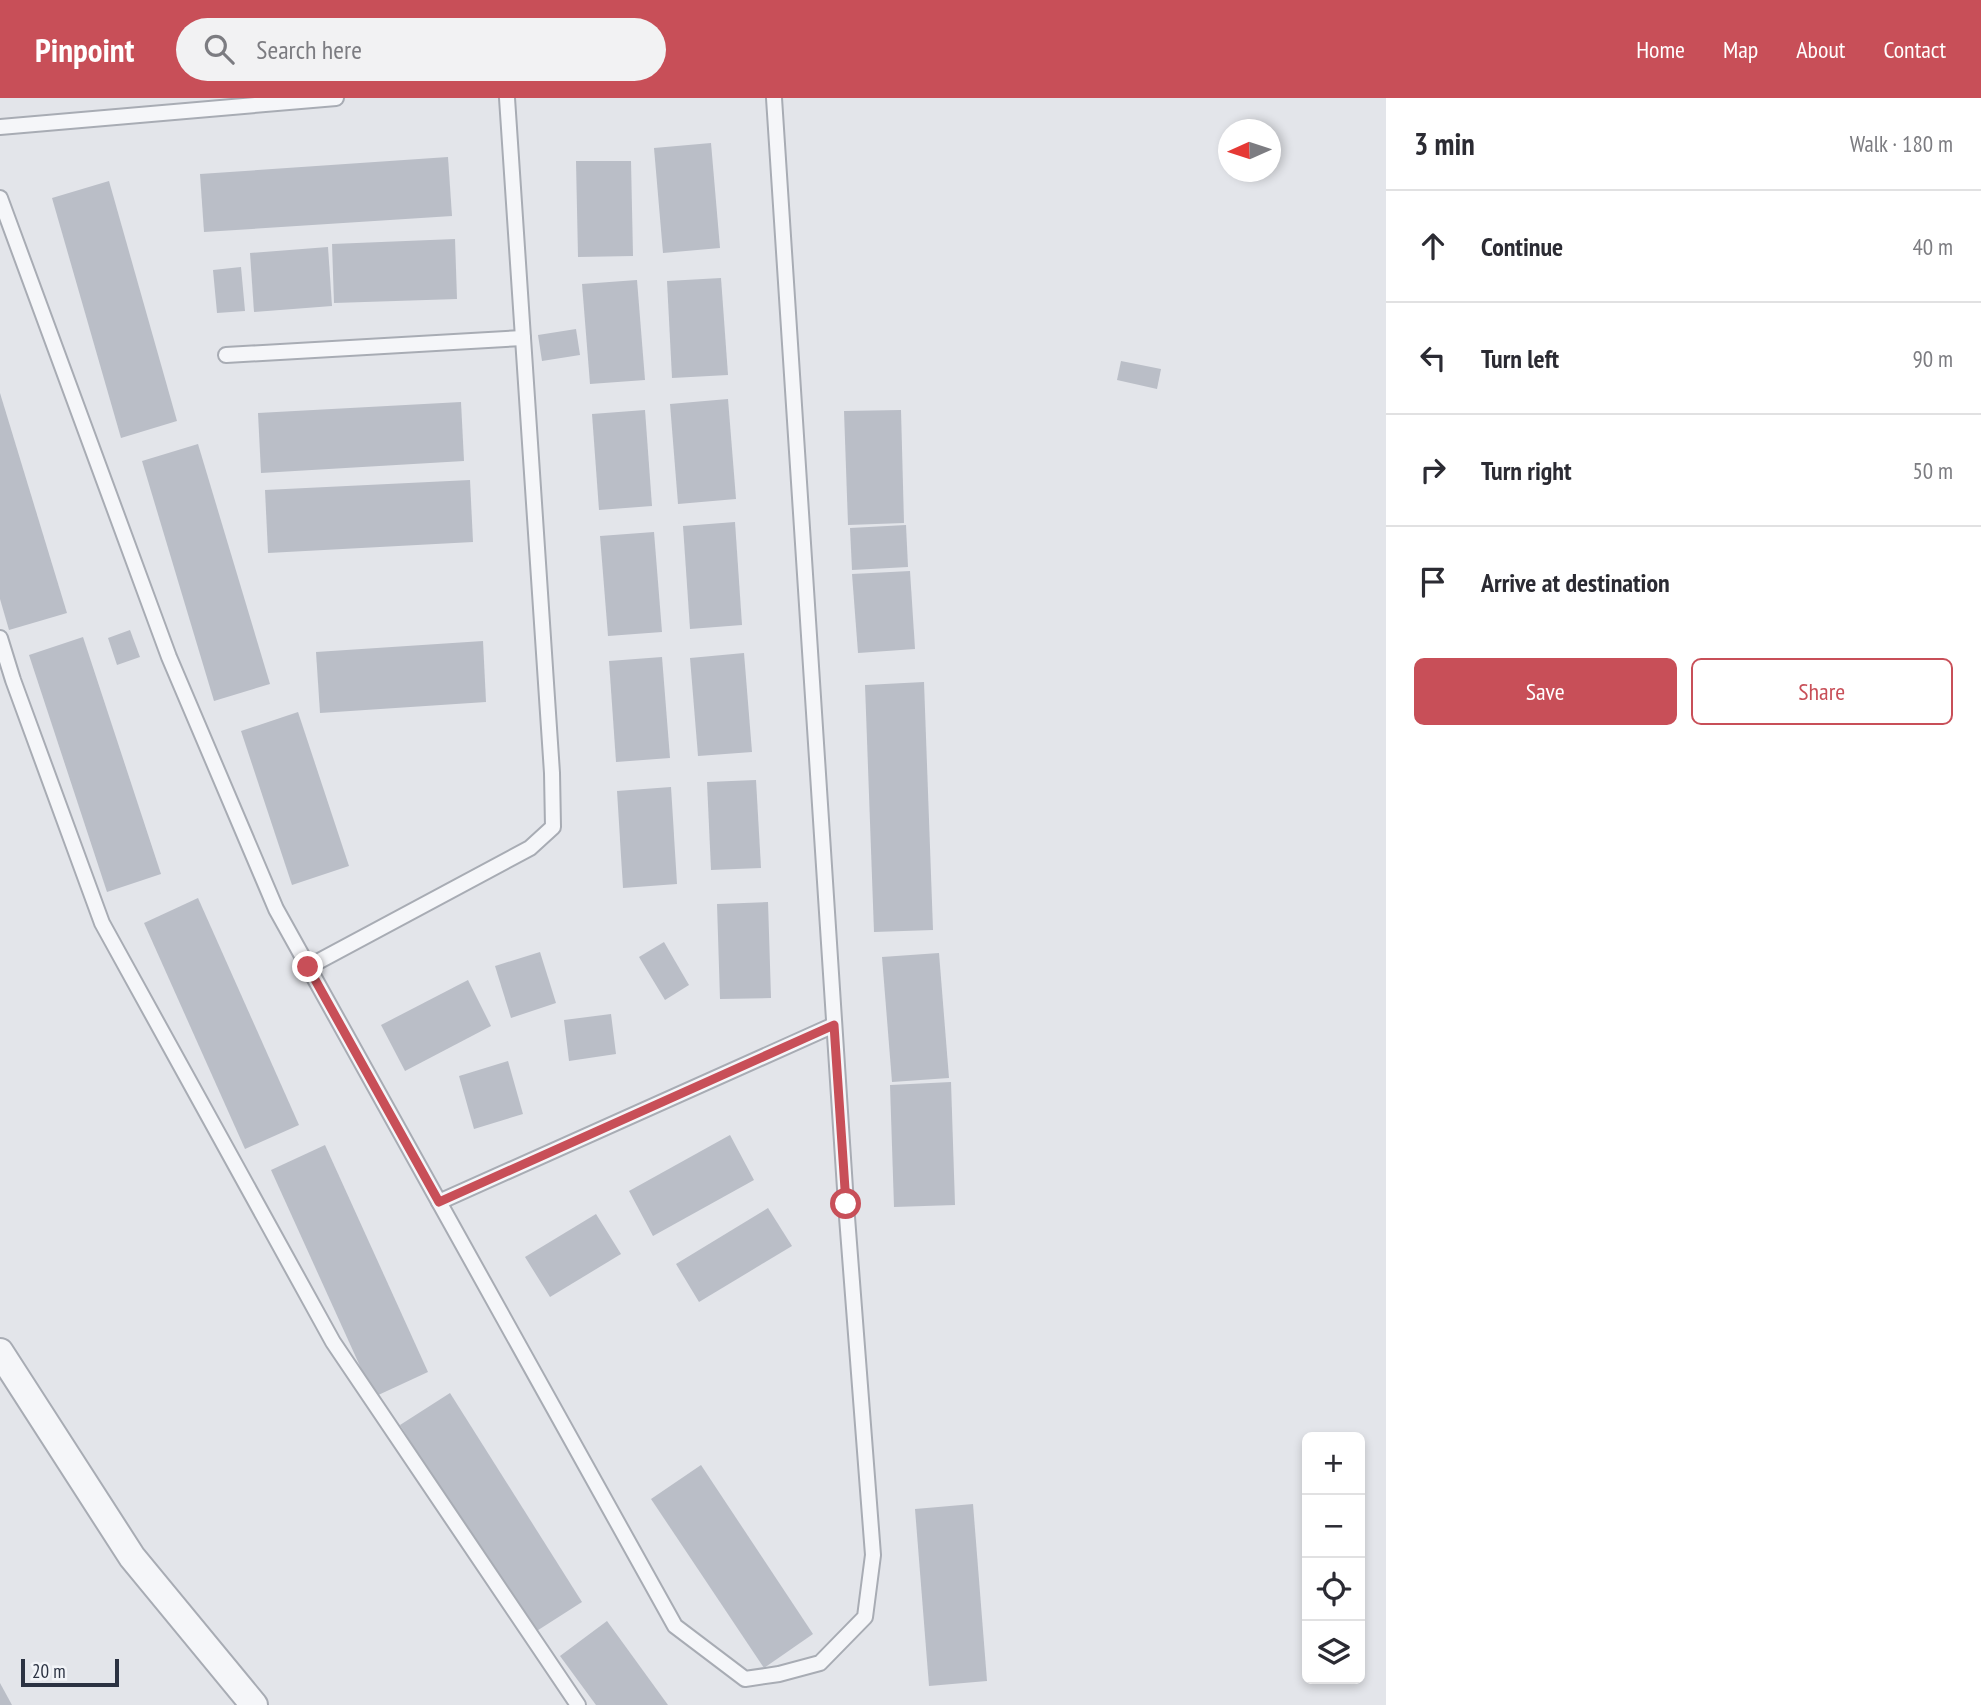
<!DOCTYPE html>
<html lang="en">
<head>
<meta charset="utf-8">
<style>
	:root { --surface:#fff; --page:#f2f2f3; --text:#2b2b33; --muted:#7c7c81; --line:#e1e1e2; --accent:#c84f58 }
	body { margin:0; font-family:"PT Sans Narrow",sans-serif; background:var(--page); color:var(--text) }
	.controls { position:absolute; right:21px; bottom:21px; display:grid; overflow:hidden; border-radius:10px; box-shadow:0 4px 10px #0003 }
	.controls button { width:63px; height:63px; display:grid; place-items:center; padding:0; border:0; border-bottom:2px solid var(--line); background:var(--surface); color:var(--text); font:35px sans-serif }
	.compass { position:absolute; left:1218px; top:21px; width:63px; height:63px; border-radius:50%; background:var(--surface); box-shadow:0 4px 10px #0003; rotate:267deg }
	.scale { position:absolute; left:21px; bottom:18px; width:98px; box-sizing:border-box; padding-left:7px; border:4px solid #2b3242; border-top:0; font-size:19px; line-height:24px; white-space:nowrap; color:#2b3242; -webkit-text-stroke:5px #f2f4f8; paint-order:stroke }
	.stop { position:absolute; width:21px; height:21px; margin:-16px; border:5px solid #c84f58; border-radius:50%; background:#fff }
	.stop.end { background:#c84f58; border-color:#fff; box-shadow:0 2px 7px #0008 }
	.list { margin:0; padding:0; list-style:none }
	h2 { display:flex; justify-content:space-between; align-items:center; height:91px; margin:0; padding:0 28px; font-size:30px }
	h2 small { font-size:23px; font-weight:400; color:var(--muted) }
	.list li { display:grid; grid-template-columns:46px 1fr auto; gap:21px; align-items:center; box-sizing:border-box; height:112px; padding:0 28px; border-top:2px solid var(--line) }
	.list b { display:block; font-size:26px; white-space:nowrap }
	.list em { font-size:23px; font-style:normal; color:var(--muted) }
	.actions { display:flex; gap:14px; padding:21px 28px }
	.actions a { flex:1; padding:16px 0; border:2px solid var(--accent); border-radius:10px; text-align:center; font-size:24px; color:var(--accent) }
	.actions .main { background:var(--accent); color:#fff }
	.icon { flex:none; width:38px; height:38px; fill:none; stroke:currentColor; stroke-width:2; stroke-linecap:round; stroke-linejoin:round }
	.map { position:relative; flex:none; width:1386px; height:1607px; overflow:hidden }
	header { display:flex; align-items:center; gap:42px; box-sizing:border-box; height:98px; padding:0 35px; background:var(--accent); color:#fff }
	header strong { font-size:33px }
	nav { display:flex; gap:38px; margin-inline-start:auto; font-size:24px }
	.search { width:490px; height:63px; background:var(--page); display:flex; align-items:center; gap:18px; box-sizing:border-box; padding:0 24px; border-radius:38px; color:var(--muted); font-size:26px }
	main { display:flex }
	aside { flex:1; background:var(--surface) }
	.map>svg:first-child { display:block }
	.building { fill:#babec7 }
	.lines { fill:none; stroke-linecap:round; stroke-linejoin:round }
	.lane-casing { stroke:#a8acb4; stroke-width:18 }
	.street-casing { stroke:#a8acb4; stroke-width:30 }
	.lane { stroke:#f5f6f9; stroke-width:14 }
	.street { stroke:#f5f6f9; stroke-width:26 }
	.route { stroke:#c84f58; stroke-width:9 }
</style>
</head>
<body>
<header>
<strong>Pinpoint</strong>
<div class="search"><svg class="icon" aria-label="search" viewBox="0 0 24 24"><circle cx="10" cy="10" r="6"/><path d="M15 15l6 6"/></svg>Search here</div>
<nav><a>Home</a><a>Map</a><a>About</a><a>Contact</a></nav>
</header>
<main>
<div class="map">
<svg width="1386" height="1607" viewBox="0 0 1386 1607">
	<rect width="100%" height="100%" fill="#e3e5ea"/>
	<g class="building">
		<path d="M711,45L720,150L663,155L654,50Z"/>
		<path d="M448,59L452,118L204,134L200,76Z"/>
		<path d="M576,63H631L633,158L578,159Z"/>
		<path d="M109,83L177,323L121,340L52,100Z"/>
		<path d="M455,141L457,201L334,205L332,146Z"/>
		<path d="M328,149L332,208L254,214L250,155Z"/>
		<path d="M241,169L245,213L217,215L213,172Z"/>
		<path d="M721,180L728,277L672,280L667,183Z"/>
		<path d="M637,182L645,282L590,286L582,186Z"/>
		<path d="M576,231L580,257L542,263L538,237Z"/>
		<path d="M1121,263L1161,271L1157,291L1117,282Z"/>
		<path d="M0,295L67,515L9,532L0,501Z"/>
		<path d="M728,301L736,401L678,406L670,306Z"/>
		<path d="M461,304L464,363L261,375L258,315Z"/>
		<path d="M645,312L652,408L599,412L592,316Z"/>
		<path d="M901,312L904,425L848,427L844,313Z"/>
		<path d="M198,346L270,586L214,603L142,363Z"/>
		<path d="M470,382L473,444L268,455L265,392Z"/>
		<path d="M735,424L742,527L690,531L683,428Z"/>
		<path d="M906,427L908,469L852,472L850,430Z"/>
		<path d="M654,434L662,534L608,538L600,438Z"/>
		<path d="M910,473L915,551L858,555L852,476Z"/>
		<path d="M130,532L140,559L117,567L108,540Z"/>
		<path d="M83,539L161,776L107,794L29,557Z"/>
		<path d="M483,543L486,604L320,615L316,554Z"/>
		<path d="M744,555L752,654L698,658L690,560Z"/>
		<path d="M662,559L670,660L616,664L609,563Z"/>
		<path d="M924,584L933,832L874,834L865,587Z"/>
		<path d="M298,614L349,768L292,787L241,633Z"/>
		<path d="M756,682L761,770L711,772L707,684Z"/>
		<path d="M671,689L677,786L623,790L617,693Z"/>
		<path d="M198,800L299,1027L245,1051L144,825Z"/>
		<path d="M768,804L771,900L720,901L717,806Z"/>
		<path d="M664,844L689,887L665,902L639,859Z"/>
		<path d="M540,854L556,905L511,920L495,868Z"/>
		<path d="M939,855L949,980L892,984L882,859Z"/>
		<path d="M468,882L491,928L405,973L381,927Z"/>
		<path d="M611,916L616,956L569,963L564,922Z"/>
		<path d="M508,963L523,1016L474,1031L459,978Z"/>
		<path d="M951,984L955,1107L894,1109L890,987Z"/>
		<path d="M730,1037L754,1082L653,1138L629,1093Z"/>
		<path d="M325,1047L428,1274L374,1299L271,1072Z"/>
		<path d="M768,1110L792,1148L699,1204L676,1166Z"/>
		<path d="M596,1116L621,1156L550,1199L525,1159Z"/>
		<path d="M450,1295L582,1504L532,1536L400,1327Z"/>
		<path d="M701,1367L813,1536L764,1570L651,1401Z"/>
		<path d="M973,1406L987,1583L929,1588L915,1411Z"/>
		<path d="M607,1523L668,1607H596L560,1558Z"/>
		<path d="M0,1585L12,1607H0Z"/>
	</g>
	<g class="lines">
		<g class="lane-casing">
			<g id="lane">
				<path d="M0,29L336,0"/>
				<path d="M0,100L169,559L276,811L675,1528L745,1581L779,1576L820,1565L865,1519L873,1457L846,1106L774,0"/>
				<path d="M226,257L523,240"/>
				<path d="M0,540L13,582L102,825L333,1244L578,1607"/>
				<path d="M308,869L530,750L553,729L552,675L507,0"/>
				<path d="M439,1104L834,927"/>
			</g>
		</g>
		<g class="street-casing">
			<path id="street" d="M0,1254L132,1459L254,1607"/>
		</g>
		<use href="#lane" class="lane"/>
		<use href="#street" class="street"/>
	</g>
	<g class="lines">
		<path class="route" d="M308,869L439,1104L834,927L846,1106"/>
	</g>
</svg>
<div class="controls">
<button>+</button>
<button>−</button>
<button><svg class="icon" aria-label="locate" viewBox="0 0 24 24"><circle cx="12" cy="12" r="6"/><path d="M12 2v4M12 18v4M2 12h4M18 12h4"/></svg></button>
<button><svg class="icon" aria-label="layers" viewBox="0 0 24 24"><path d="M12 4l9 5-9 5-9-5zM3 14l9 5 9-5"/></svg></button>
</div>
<svg class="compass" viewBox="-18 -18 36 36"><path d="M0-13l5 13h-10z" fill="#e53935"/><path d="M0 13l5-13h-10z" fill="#7c7c81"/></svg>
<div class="scale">20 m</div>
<div class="stop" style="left:846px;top:1106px"></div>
<div class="stop end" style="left:308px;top:869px"></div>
</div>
<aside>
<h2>3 min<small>Walk · 180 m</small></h2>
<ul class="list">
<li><svg class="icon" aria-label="ahead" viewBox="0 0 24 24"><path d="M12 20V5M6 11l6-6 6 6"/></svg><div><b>Continue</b></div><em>40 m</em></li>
<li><svg class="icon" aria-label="left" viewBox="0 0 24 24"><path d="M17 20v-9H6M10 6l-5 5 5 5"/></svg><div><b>Turn left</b></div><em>90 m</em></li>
<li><svg class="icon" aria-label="right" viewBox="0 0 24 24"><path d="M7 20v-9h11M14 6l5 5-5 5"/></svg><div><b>Turn right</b></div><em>50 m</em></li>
<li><svg class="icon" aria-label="arrive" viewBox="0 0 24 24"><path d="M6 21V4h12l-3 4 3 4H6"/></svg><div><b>Arrive at destination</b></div></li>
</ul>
<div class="actions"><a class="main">Save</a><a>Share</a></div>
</aside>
</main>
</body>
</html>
